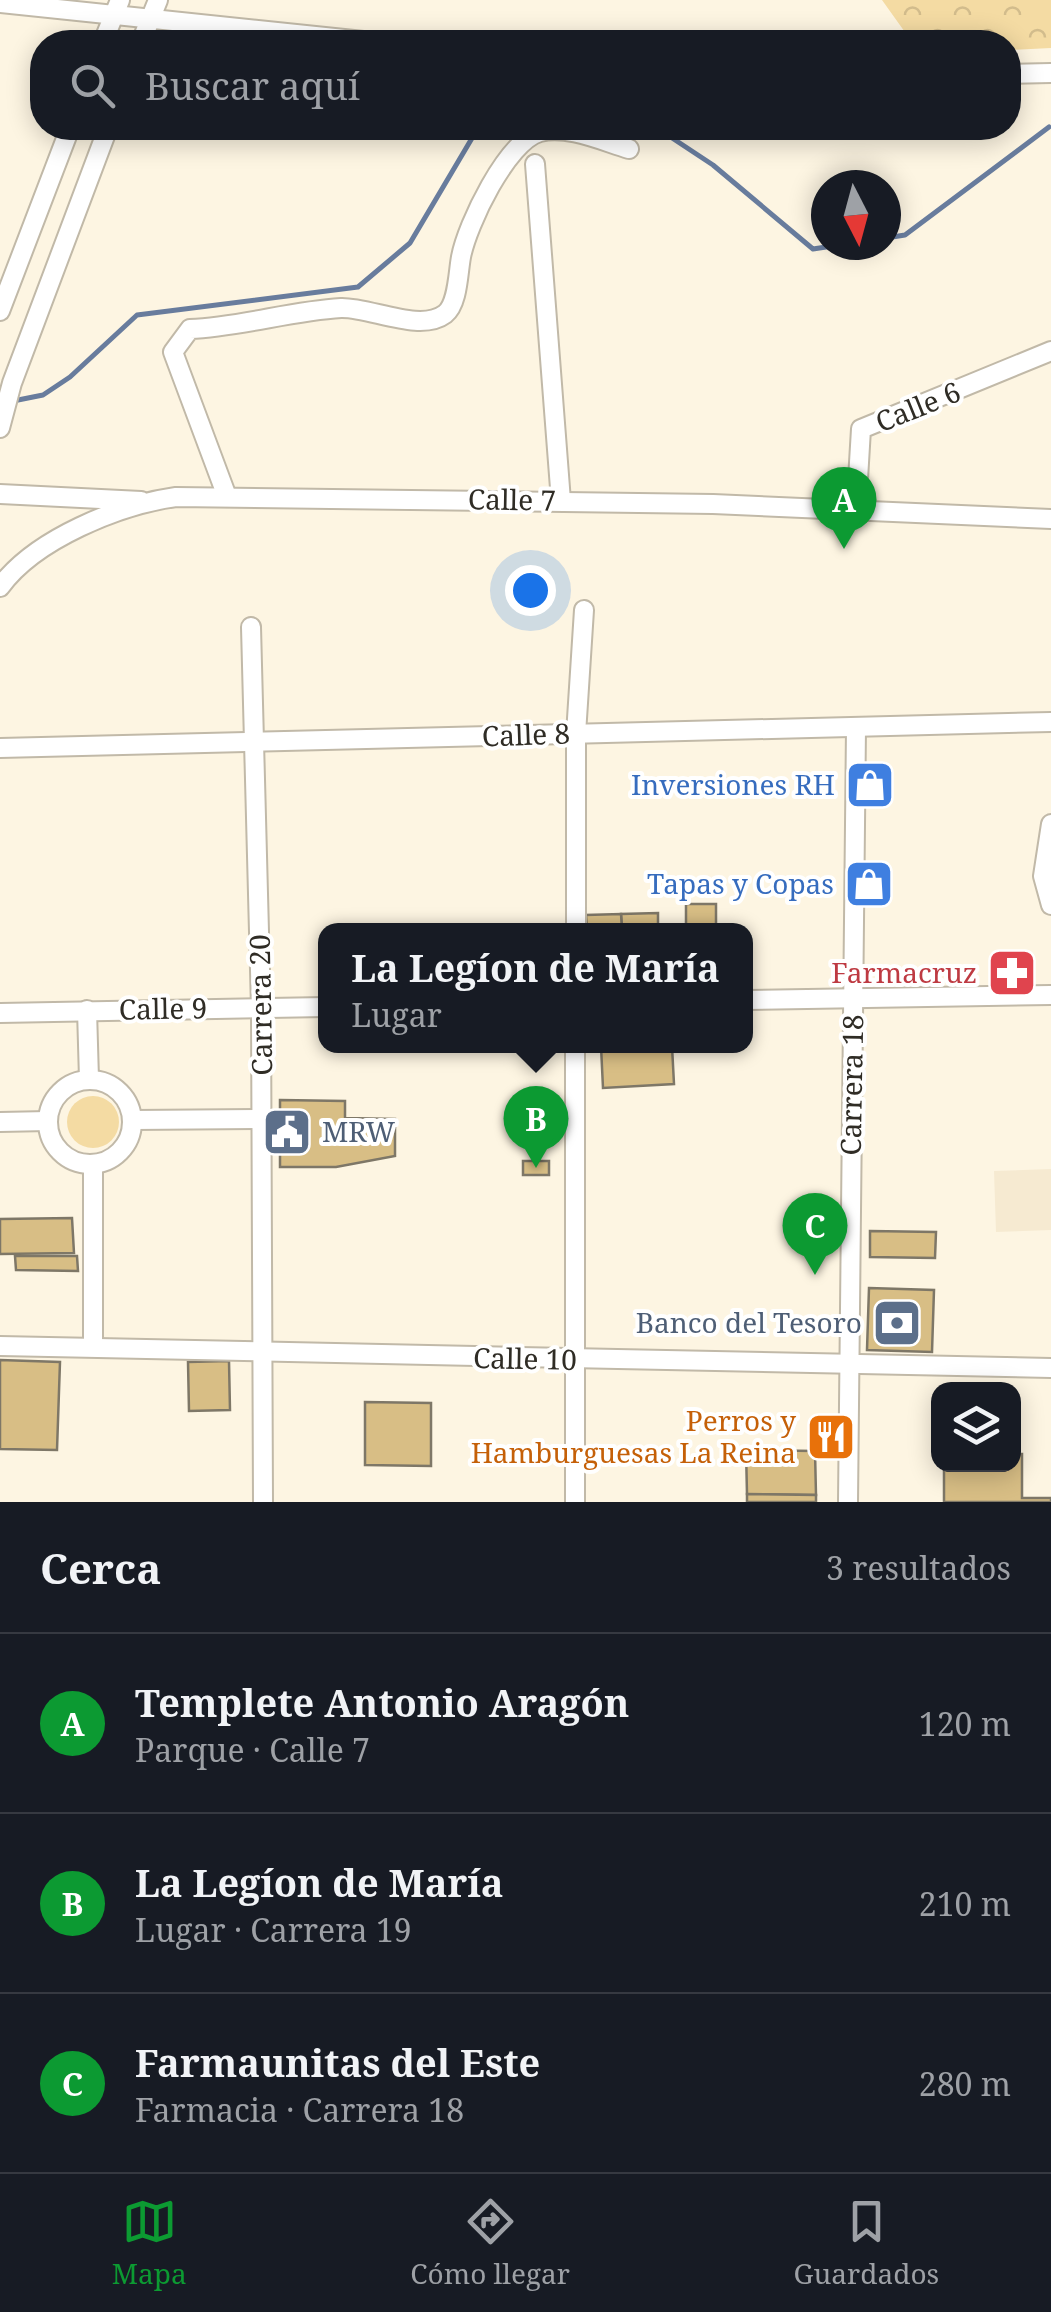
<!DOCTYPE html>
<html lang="es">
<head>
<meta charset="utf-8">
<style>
	:root { --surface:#171b24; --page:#242831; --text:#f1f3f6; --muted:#9ea1a6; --line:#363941; --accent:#0c9a32 }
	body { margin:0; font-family:"Noto Serif",serif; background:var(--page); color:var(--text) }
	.controls { position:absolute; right:30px; bottom:30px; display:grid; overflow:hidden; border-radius:20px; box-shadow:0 5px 25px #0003 }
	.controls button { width:90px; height:90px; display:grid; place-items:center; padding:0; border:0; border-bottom:2px solid var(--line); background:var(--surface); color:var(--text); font:50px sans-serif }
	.compass { position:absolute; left:811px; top:170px; width:90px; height:90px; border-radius:50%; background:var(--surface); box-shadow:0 5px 25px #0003; rotate:174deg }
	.you { position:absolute; left:530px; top:590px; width:35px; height:35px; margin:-25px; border:8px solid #fff; border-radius:50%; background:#1a73e8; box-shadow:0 0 0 15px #1a73e833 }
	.badge { display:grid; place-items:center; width:65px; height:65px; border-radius:50%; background:var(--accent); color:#fff; font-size:32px; font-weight:700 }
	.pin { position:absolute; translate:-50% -82px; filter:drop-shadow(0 2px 5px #0008) }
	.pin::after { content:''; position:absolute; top:52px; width:35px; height:30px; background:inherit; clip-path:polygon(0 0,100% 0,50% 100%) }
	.popup { position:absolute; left:318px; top:923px; width:435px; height:130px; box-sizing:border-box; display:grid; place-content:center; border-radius:20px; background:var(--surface); filter:drop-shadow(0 2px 8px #0005); font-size:32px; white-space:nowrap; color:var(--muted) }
	.popup b { font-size:38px; color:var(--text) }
	.popup::after { content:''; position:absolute; left:50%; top:100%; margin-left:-20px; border:20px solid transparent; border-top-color:var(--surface) }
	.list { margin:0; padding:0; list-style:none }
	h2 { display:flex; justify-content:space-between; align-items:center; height:130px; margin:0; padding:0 40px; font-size:42px }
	h2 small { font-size:32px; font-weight:400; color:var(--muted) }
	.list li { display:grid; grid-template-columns:65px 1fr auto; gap:30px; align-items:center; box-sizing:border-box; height:180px; padding:0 40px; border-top:2px solid var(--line) }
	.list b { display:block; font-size:38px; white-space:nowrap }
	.list p { margin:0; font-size:32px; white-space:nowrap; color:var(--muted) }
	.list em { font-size:32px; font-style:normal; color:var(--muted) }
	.icon { flex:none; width:55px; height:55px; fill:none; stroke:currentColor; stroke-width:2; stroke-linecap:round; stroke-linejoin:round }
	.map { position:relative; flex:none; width:1051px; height:1502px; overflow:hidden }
	.search { position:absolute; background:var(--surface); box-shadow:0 5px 25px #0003; left:30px; right:30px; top:30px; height:110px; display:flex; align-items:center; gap:25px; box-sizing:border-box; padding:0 35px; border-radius:40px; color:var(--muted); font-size:38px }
	.sheet { height:670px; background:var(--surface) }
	nav { display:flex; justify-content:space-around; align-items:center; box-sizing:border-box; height:140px; border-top:2px solid var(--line); background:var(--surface); font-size:28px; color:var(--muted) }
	nav a { display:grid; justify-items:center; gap:5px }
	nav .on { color:var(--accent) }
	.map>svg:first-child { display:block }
	.built { fill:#f6ead1 }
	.green { fill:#f4dba3 }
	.forest { fill:url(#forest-crowns) }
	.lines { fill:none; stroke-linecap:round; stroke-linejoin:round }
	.stream { stroke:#687c9d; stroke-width:5 }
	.building { fill:#d8be85; stroke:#7e7767; stroke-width:2.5 }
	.minor-casing { stroke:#c1b9a8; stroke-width:22 }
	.minor { stroke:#fff; stroke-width:18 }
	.labels { text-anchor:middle; stroke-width:8; stroke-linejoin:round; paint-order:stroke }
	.street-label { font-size:28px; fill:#2f2c25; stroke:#fff }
	.shop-label { font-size:28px; fill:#366cbe; stroke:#fff; text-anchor:end }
	.health-label { font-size:28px; fill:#be3a42; stroke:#fff; text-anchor:end }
	.service-label { font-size:28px; fill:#4e5e75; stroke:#fff; text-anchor:start }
	.food-label { font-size:28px; fill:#c56008; stroke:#fff; text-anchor:end }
</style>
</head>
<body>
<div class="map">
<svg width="1051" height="1502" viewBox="0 0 1051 1502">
	<defs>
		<pattern id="forest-crowns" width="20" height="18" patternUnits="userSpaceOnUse" patternTransform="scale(2.5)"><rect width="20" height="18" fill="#f4dba3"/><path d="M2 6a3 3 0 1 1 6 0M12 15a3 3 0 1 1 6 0" fill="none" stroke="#d2bc8c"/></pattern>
	</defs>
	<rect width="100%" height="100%" fill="#fdf5e2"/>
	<path class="built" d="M1051,1169V1230L996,1232L994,1171Z"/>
	<circle class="green" cx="93" cy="1122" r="26"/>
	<path class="forest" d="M882,0H1051V48L1009,50L1008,42H912Z"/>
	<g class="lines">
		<g class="stream">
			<path d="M657,128L713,165L813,249L839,245"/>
			<path d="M886,238L905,235L1049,127"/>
			<path d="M13,401L43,395L70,377L137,315L358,287L410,243L478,128"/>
		</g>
	</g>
	<g class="building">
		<rect x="686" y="904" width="30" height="26"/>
		<path d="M658,913V930H622L621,914Z"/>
		<path d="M621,914L622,930H587L586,915Z"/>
		<path d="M601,1046H672L674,1084L603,1088Z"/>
		<path d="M280,1100L345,1101V1118L395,1119V1156L336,1167H280Z"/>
		<rect x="523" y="1161" width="26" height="14"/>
		<path d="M72,1218L74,1253L0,1254V1219Z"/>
		<path d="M870,1231L936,1232L935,1258L870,1257Z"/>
		<path d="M15,1256H77L78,1271L16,1270Z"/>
		<path d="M869,1288L934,1290L932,1352L867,1350Z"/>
		<path d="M0,1360L60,1362L57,1450L0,1449Z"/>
		<path d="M229,1361L230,1410L189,1411L188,1362Z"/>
		<path d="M365,1402L431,1403V1466L365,1465Z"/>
		<path d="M746,1450L815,1451L816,1495L747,1494Z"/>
		<path d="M1014,1454H1022V1498H1051V1502H944V1464H1014Z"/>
		<path d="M747,1494L816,1495V1502H747Z"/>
	</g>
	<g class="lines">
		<g class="minor-casing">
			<g id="minor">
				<path d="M0,3L373,42"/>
				<path d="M103,42L120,0"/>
				<path d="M141,42L158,0"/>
				<path d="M1008,74L1051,73"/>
				<path d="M535,164L561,501"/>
				<path d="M0,311L70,128"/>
				<path d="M0,428L12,383L108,128"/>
				<path d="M0,494L141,501"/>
				<path d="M226,494L173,352L190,329C241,327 290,311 341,308C370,307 420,333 445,314C458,304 458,273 461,257C467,225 507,141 540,132C568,125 602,141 629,149"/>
				<path d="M856,513L861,429L1051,351"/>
				<path d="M0,587C35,539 119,505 176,497L713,504L1051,519"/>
				<path d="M251,627L261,1008L263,1502"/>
				<path d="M0,748L1051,722"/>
				<path d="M1051,824L1043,876L1051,905"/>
				<path d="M576,930V734L584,610"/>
				<path d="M746,1000L1051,995"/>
				<path d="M87,1010L89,1079"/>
				<path d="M0,1013L326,1007"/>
				<circle cx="90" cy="1122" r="42"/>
				<path d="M133,1120L263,1119"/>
				<path d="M0,1122L48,1121"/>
				<path d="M93,1164V1345"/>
				<path d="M0,1346L1051,1368"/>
				<path d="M575,1502V1046"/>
				<path d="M848,1502L856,728"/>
			</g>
		</g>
		<use href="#minor" class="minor"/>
	</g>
	<defs>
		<g id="shop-square" transform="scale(2.5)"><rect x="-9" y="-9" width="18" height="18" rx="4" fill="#3f7fe0" stroke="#fff"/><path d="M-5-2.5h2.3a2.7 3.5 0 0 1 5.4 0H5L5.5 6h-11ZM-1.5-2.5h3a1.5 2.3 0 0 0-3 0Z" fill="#fff"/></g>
		<g id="pharmacy-square" transform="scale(2.5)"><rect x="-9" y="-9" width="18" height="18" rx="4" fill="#e0444e" stroke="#fff"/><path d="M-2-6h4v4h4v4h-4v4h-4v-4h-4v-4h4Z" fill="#fff"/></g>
		<g id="civic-square" transform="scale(2.5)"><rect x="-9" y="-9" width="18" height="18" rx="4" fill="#5c6f8a" stroke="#fff"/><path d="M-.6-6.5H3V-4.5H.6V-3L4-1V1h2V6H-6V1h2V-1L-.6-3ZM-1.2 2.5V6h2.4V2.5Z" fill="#fff"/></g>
		<g id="bank-square" transform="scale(2.5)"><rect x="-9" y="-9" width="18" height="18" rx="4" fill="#5c6f8a" stroke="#fff"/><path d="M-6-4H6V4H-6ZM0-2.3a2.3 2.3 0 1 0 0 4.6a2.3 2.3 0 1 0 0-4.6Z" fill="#fff"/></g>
		<g id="restaurant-square" transform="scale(2.5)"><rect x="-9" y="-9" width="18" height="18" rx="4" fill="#e8710a" stroke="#fff"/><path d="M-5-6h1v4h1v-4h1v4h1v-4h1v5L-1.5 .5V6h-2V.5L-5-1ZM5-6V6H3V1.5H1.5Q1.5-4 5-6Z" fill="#fff"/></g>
	</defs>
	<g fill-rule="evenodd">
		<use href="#shop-square" x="870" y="785"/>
		<use href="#shop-square" x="869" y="884"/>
		<use href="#pharmacy-square" x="1012" y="973"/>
		<use href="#civic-square" x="287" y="1132"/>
		<use href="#bank-square" x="897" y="1323"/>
		<use href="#restaurant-square" x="831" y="1437"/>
	</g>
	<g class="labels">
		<g class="street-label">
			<text transform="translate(918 407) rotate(-22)" y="10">Calle 6</text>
			<text transform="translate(512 500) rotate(1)" y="10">Calle 7</text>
			<text transform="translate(526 735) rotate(-2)" y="10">Calle 8</text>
			<text transform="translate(261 1005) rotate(-91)" y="10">Carrera 20</text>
			<text transform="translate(163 1009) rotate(-1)" y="10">Calle 9</text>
			<text transform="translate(852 1085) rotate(-89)" y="10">Carrera 18</text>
			<text transform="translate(525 1359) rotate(1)" y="10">Calle 10</text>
		</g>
		<g class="shop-label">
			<text x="835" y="795">Inversiones RH</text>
			<text x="834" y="894">Tapas y Copas</text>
		</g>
		<g class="health-label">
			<text x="977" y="983">Farmacruz</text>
		</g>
		<g class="service-label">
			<text x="322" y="1142">MRW</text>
			<text x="862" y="1333" text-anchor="end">Banco del Tesoro</text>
		</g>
		<g class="food-label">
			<text x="796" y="1431">Perros y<tspan x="796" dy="32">Hamburguesas La Reina</tspan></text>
		</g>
	</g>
</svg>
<div class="controls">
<button><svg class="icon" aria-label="layers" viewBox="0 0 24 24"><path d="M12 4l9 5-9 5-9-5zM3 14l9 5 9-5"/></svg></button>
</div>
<svg class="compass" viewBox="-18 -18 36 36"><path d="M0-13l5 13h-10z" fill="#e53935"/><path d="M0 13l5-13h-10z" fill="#9ea1a6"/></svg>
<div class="you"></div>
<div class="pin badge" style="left:844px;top:549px">A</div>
<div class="pin badge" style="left:536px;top:1168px">B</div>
<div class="popup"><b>La Legíon de María</b>Lugar</div>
<div class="pin badge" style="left:815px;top:1275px">C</div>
<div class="search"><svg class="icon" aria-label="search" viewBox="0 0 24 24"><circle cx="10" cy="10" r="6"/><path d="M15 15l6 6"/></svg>Buscar aquí</div>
</div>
<section class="sheet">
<h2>Cerca<small>3 resultados</small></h2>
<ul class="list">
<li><span class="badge">A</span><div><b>Templete Antonio Aragón</b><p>Parque · Calle 7</p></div><em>120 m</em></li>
<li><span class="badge">B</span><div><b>La Legíon de María</b><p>Lugar · Carrera 19</p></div><em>210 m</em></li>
<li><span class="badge">C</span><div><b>Farmaunitas del Este</b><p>Farmacia · Carrera 18</p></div><em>280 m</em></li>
</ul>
</section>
<nav>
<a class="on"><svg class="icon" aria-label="map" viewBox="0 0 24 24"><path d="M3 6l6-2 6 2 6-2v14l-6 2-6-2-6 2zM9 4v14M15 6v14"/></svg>Mapa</a>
<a><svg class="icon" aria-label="directions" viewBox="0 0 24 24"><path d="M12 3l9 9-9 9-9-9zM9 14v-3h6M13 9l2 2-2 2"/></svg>Cómo llegar</a>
<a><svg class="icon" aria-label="saved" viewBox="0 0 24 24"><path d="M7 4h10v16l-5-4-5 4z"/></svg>Guardados</a>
</nav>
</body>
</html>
